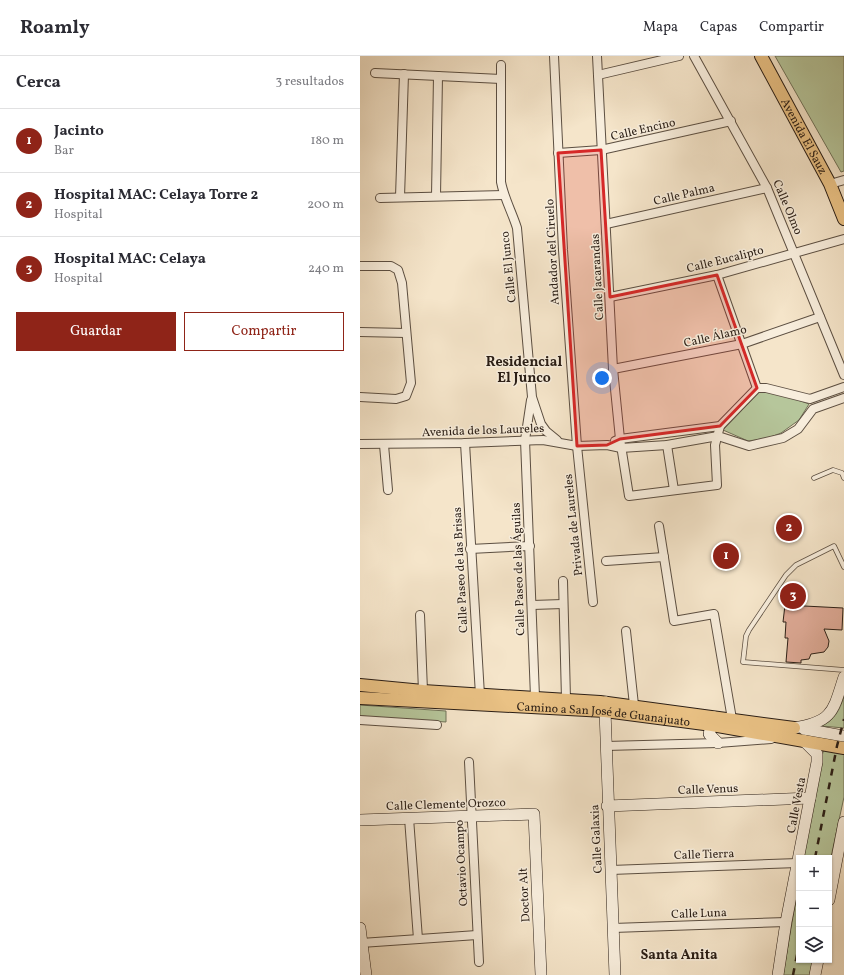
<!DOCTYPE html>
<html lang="es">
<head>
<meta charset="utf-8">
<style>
	:root { --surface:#fff; --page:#f2f2f3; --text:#2b2b33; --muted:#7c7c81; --line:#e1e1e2; --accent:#8f2418 }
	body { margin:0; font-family:Vollkorn,serif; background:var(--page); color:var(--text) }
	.controls { position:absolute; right:12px; bottom:12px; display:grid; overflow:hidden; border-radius:0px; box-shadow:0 1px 3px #0004 }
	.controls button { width:36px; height:36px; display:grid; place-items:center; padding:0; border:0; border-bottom:1px solid var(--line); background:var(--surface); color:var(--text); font:20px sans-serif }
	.you { position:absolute; left:242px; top:322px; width:14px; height:14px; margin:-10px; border:3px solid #fff; border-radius:50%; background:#1a73e8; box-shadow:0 0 0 6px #1a73e833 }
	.badge { display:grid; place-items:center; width:26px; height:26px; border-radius:50%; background:var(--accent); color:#fff; font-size:13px; font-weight:700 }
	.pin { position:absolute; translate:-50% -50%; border:2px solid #fff; box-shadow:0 1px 4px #0006 }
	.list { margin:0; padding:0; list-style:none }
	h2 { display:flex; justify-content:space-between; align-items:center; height:52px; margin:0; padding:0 16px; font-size:17px }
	h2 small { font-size:13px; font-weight:400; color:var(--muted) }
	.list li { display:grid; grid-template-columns:26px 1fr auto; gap:12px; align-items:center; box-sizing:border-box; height:64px; padding:0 16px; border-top:1px solid var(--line) }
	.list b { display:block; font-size:15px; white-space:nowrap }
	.list p { margin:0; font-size:13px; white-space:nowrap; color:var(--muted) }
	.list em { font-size:13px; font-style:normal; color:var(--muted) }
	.actions { display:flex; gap:8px; padding:12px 16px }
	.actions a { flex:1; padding:9px 0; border:1px solid var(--accent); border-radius:0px; text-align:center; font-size:14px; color:var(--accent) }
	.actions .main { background:var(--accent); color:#fff }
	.icon { flex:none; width:22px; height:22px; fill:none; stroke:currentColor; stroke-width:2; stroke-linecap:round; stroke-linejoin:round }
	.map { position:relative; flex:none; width:484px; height:919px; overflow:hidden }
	header { display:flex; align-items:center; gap:24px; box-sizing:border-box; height:56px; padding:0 20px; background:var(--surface); border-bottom:1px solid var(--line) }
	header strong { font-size:19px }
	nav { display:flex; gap:22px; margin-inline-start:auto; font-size:14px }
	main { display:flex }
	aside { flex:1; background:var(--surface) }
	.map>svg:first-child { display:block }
	.green { fill:#b6c69b; stroke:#707258 }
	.building { fill:#e1ac99; stroke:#291d15 }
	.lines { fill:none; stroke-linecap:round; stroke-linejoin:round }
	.lane-casing { stroke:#5c4f42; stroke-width:5.5 }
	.street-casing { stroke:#5c4f42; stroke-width:10 }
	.secondary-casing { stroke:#291d15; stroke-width:12 }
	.primary-casing { stroke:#291d15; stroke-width:14 }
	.lane { stroke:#f8eedd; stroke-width:4 }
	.street { stroke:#f8eedd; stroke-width:8 }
	.secondary { stroke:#f8eedd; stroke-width:11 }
	.primary { stroke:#eac285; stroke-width:12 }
	.rail { stroke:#291d15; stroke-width:2.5; stroke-dasharray:7 7; stroke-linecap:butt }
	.marked { fill:#d62828; fill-opacity:0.2; stroke:#d62828; stroke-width:3; stroke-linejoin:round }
	.labels { text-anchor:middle; stroke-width:3; stroke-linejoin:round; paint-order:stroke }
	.street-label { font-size:12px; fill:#291d15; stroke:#f8eedd }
	.quarter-label { font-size:14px; font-weight:bold; fill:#291d15; stroke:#f8eedd }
</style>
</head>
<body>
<header>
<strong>Roamly</strong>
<nav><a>Mapa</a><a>Capas</a><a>Compartir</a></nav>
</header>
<main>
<aside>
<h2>Cerca<small>3 resultados</small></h2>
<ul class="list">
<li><span class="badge">1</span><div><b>Jacinto</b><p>Bar</p></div><em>180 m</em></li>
<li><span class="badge">2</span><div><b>Hospital MAC: Celaya Torre 2</b><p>Hospital</p></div><em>200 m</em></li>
<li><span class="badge">3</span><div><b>Hospital MAC: Celaya</b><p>Hospital</p></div><em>240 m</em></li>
</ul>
<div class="actions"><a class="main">Guardar</a><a>Compartir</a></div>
</aside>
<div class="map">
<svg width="484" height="919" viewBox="0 0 484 919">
	<rect width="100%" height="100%" fill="#f5e5ca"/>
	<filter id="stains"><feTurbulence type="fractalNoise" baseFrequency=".005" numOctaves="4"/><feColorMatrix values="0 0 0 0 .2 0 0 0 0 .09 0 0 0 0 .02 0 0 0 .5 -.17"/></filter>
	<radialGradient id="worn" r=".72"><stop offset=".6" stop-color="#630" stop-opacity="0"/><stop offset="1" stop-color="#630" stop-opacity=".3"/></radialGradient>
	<g class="green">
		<path d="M415,0H484V115L481,116Z"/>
		<path d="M410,334L449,348L439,364L421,377L408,382L388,385L363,374L400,335Z"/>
		<path d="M484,641V672L462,670C475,663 479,655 484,641Z"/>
		<path d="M0,649L86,655V666L0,660Z"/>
		<path d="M464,693L484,695V741L469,810V802H443L461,703Z"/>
		<path d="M439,826V904H453L450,919H423Z"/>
	</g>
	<path class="building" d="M425,549L483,552L482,574L464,573L469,585L468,591L464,596L451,598L449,603L441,604V607L426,606L428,582H425L426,566H423Z"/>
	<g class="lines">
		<g class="lane-casing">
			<g id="lane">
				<path d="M454,422L473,414L482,417L484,422"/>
				<path d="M484,511L474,490L436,509L426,519L389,574L386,580L383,606L484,614"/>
			</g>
		</g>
		<g class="street-casing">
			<g id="street">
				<path d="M194,0L203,194L217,390L233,546"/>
				<path d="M237,0L253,313L260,383L269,440L357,429L355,389L360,370"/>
				<path d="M334,0L407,132L484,319"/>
				<path d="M141,9V126C144,142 152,156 157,172L172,341L181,368L186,375L197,384"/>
				<path d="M15,17L141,23"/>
				<path d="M238,19L319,0"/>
				<path d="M198,97L241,94L371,65"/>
				<path d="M470,128L484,124"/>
				<path d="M76,140L78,20"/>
				<path d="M40,141L44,18"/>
				<path d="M20,142L144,139"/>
				<path d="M246,168L407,132"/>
				<path d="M0,210H31L38,214L42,227L51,327L46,340L36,343L0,341"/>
				<path d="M357,219L397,332"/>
				<path d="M250,241L357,219L484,183"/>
				<path d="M0,276L46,277"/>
				<path d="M253,313L382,288L460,261"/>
				<path d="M171,344L165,384L175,641"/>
				<path d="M255,385L260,383L360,370L397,332H406L450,343L484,331"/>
				<path d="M105,387L120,639"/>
				<path d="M0,388L105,387L183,384L217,390L247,389L261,392L307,389L358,380L389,390L423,382L438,373L453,353L484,342"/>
				<path d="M24,389L28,434"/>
				<path d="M307,389L314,434"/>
				<path d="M299,470L314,565L354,558L372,663"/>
				<path d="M110,493L170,490"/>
				<path d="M246,505L304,501"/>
				<path d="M203,525L206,643"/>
				<path d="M172,549L203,548"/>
				<path d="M60,559L63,635"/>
				<path d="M266,575L274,649"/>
				<path d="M0,664L77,669"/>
				<path d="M246,690L358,687L411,683"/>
				<path d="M109,706L119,906"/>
				<path d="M49,762L58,883"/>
				<path d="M251,814L438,807"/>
				<path d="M253,872L426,866"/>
				<path d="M1,887L117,879"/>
			</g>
		</g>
		<g class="secondary-casing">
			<g id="secondary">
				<path d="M246,646L245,655L255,919"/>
				<path d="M354,661L349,678L358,687"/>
				<path d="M434,672C473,666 473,655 484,621"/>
				<path d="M444,673L484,680"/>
				<path d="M247,750L450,742"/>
				<path d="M0,764L174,758L181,919"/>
				<path d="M469,844L484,766"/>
				<path d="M0,872L6,919"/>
				<path d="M418,919L426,866L457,706V698L443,684"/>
				<path d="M455,919L458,904"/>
			</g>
		</g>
		<g class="primary-casing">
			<g id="primary">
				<path id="s1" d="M401,0L470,128L484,163"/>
				<path d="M0,629L63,635L240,646L434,672"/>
				<path id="s2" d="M0,642L245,655L352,669L484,692"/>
			</g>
		</g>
		<use href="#lane" class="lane"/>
		<use href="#street" class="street"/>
		<use href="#secondary" class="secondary"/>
		<use href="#primary" class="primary"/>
		<g class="rail">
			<path d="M455,802L477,690L484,663"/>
			<path d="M433,919L439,889"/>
		</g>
	</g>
	<path class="marked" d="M241,94L250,241L357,219L397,332L360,370L260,383L247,389L217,390L198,97Z"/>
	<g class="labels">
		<g class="street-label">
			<text transform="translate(283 73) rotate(-13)" y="4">Calle Encino</text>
			<text dy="4" stroke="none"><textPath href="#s1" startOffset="91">Avenida El Sauz</textPath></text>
			<text transform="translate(324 138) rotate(-13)" y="4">Calle Palma</text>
			<text transform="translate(428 151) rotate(67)" y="4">Calle Olmo</text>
			<text transform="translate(192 196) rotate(-93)" y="4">Andador del Ciruelo</text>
			<text transform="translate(365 203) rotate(-14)" y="4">Calle Eucalipto</text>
			<text transform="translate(148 211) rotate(-96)" y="4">Calle El Junco</text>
			<text transform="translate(237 221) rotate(-93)" y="4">Calle Jacarandas</text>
			<text transform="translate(355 280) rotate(-13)" y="4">Calle Álamo</text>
			<text transform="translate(123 374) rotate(-2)" y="4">Avenida de los Laureles</text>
			<text transform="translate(213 469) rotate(-96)" y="4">Privada de Laureles</text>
			<text transform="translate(158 513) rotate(-92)" y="4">Calle Paseo de las Águilas</text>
			<text transform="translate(100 514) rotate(-93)" y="4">Calle Paseo de las Brisas</text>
			<text dy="4" stroke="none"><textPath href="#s2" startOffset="244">Camino a San José de Guanajuato</textPath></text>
			<text transform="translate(348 733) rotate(-2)" y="4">Calle Venus</text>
			<text transform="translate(86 748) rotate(-2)" y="4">Calle Clemente Orozco</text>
			<text transform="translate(436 749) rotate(-79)" y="4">Calle Vesta</text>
			<text transform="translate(236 783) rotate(-93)" y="4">Calle Galaxia</text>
			<text transform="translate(344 798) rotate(-2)" y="4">Calle Tierra</text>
			<text transform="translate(101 807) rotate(-93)" y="4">Octavio Ocampo</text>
			<text transform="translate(164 839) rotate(-93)" y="4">Doctor Alt</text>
			<text transform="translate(339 857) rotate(-2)" y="4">Calle Luna</text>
		</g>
		<g class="quarter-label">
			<text x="164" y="310">Residencial<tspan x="164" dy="16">El Junco</tspan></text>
			<text x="319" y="903">Santa Anita</text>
		</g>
	</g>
	<rect width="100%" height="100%" filter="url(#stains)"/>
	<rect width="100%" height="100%" fill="url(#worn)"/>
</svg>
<div class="controls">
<button>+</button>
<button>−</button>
<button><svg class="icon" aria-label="layers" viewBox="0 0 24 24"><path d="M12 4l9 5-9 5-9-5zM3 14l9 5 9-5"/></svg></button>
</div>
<div class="you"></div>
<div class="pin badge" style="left:366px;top:500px">1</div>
<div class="pin badge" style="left:429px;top:472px">2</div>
<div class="pin badge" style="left:433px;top:540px">3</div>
</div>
</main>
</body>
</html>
